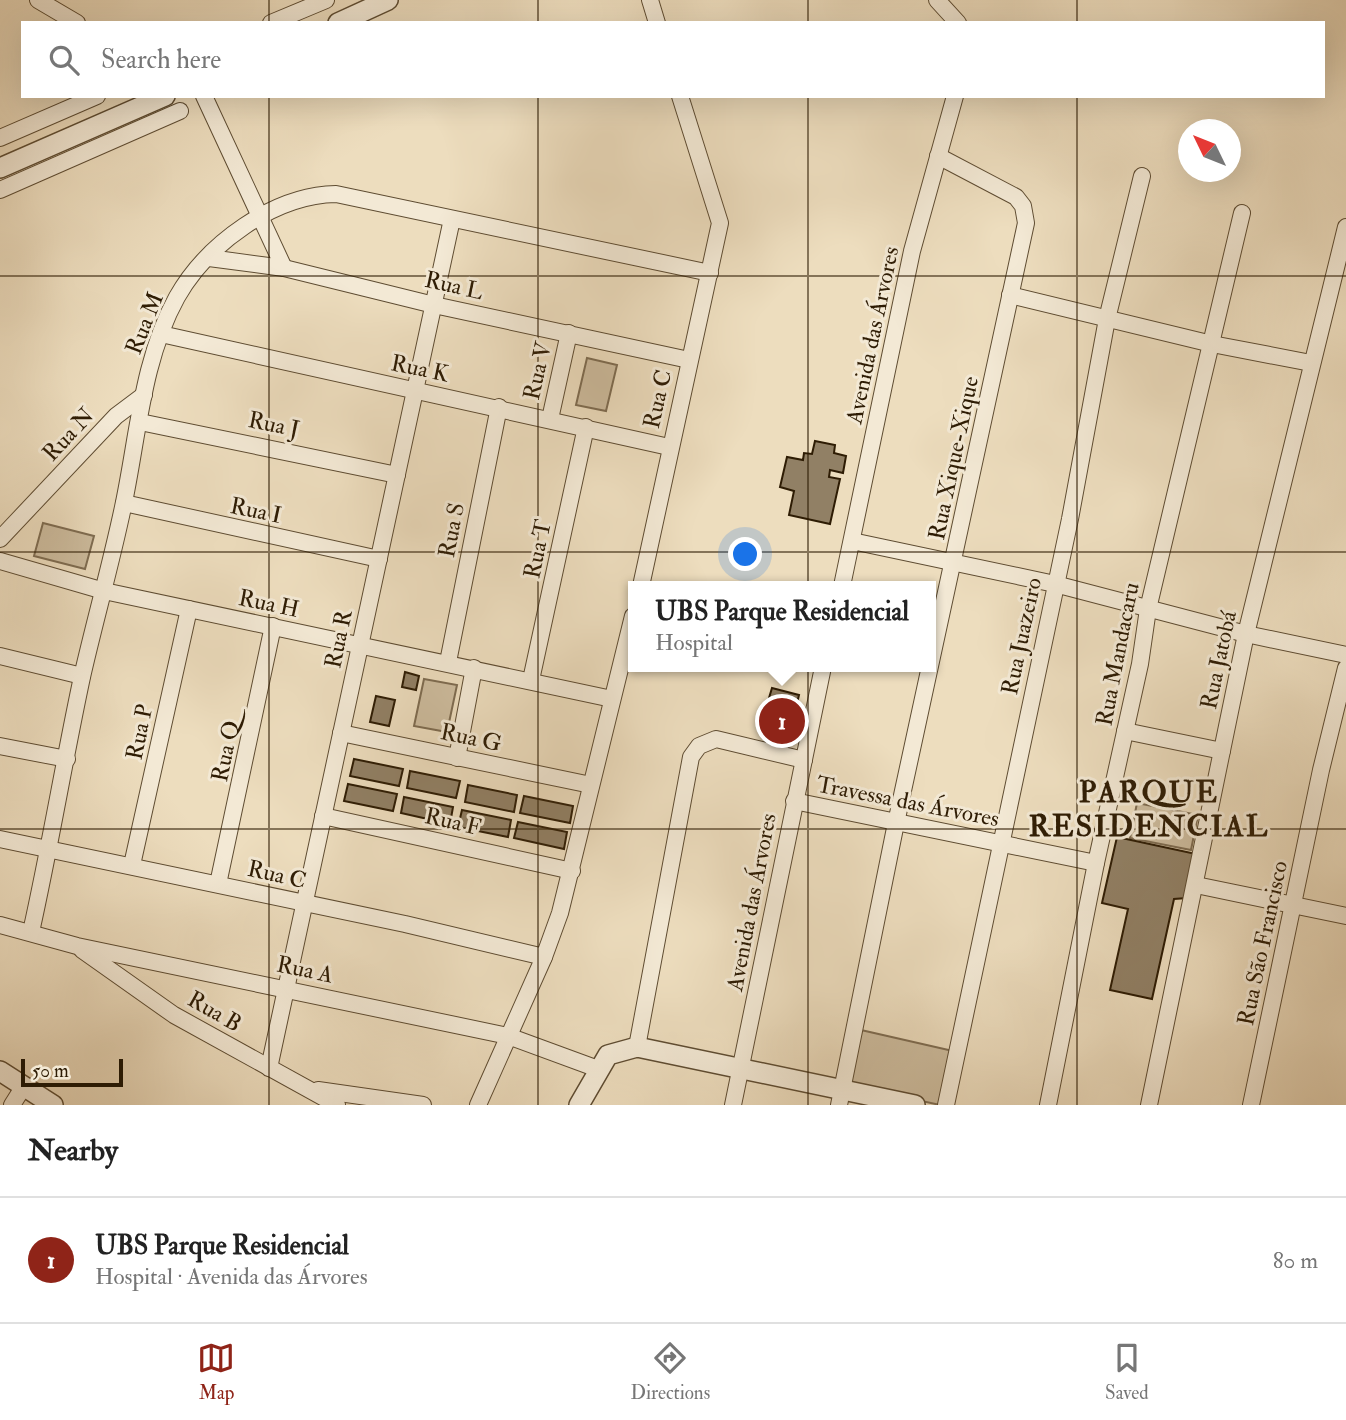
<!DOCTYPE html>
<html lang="en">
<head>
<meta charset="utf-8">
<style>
	:root { --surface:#fff; --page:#f2f2f2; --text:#222; --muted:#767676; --line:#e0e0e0; --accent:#8f2418 }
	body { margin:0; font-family:"IM FELL Double Pica",serif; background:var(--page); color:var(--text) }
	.compass { position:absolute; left:1178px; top:119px; width:63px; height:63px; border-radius:50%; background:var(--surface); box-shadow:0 7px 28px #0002; rotate:313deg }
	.scale { position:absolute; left:21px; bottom:18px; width:102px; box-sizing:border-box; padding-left:7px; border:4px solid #2e1c04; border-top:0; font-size:19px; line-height:24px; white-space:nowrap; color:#2e1c04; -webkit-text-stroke:5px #f3e9d5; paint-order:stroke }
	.you { position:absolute; left:746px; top:555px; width:24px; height:24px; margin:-18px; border:5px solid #fff; border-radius:50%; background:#1a73e8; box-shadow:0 0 0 10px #1a73e833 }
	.badge { display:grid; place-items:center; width:46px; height:46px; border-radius:50%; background:var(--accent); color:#fff; font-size:23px; font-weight:700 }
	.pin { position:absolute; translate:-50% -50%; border:4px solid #fff; box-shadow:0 2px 7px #0006 }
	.popup { position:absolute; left:628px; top:581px; width:308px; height:91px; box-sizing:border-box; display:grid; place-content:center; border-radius:0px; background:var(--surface); filter:drop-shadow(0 2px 5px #0005); font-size:23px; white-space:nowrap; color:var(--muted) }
	.popup b { font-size:26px; color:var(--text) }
	.popup::after { content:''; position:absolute; left:50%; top:100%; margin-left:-14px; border:14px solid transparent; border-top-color:var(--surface) }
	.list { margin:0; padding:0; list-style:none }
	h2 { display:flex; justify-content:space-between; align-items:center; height:91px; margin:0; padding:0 28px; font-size:30px }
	h2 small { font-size:23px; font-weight:400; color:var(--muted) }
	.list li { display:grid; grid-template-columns:46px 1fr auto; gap:21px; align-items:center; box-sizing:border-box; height:126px; padding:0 28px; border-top:2px solid var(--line) }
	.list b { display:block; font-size:26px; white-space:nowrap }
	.list p { margin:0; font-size:23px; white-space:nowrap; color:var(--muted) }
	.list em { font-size:23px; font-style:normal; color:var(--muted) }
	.icon { flex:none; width:38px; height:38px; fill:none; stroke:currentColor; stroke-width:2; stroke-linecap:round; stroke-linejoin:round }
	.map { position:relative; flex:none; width:1346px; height:1105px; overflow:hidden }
	.search { position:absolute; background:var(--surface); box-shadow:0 7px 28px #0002; left:21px; right:21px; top:21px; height:77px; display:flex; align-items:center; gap:18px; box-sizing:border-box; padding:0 24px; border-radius:0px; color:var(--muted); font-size:26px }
	.sheet { height:217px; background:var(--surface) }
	nav { display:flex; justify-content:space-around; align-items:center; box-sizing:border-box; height:98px; border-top:2px solid var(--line); background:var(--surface); font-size:19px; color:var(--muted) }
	nav a { display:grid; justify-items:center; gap:4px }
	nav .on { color:var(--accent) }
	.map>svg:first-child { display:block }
	.green { fill:#cdbc9e; stroke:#7e6c51; stroke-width:2 }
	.building { fill:#918065; stroke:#2e1c04; stroke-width:2 }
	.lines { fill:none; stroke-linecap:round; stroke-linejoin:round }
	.minor-casing { stroke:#5e4c32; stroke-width:18 }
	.tertiary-casing { stroke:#5e4c32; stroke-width:22 }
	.minor { stroke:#f3e9d5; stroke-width:16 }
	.tertiary { stroke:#f3e9d5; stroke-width:19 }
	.grid { fill:none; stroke:#2e1c04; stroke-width:2; stroke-opacity:0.55 }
	.labels { text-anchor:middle; stroke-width:6; stroke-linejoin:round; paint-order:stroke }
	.street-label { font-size:23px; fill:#2e1c04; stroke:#f3e9d5 }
	.district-label { font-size:30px; font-weight:bold; letter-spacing:2px; fill:#2e1c04; stroke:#f3e9d5 }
</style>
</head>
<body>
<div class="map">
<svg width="1346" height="1105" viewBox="0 0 1346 1105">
	<rect width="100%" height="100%" fill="#edddbe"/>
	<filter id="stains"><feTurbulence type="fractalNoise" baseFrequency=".00286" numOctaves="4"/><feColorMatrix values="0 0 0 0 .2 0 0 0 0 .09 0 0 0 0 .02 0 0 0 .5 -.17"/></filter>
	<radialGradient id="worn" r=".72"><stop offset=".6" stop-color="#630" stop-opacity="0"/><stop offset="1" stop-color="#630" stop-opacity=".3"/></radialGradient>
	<g class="green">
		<path d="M587,358L617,365L606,411L576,405Z"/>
		<path d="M43,523L94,536L85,569L34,556Z"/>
		<path d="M424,679L457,685L447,732L414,726Z"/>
		<path d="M1137,803L1198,815L1191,850L1130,838Z"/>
		<path d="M861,1030L953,1051L940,1105L848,1085Z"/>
	</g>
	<g class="building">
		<path d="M815,441L835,445L834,453L846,456L843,473L830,470L829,477L840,479L830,524L789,515L794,491L780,487L787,457L803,460L804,453L812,454Z"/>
		<path d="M405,672L419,676L416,690L402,687Z"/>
		<path d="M772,688L799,695L789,736L769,731L775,710L766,708Z"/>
		<path d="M376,696L395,700L389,726L370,722Z"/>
		<path d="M354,759L403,769L399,786L350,776Z"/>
		<path d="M410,771L460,781L456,798L407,788Z"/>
		<path d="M348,784L397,794L393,811L344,801Z"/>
		<path d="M468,785L517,795L514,812L465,802Z"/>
		<path d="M524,796L573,806L570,823L520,813Z"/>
		<path d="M404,797L453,807L450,824L401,813Z"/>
		<path d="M462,810L511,820L508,837L458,827Z"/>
		<path d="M518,822L567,832L564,849L514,838Z"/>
		<path d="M1117,837L1196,854L1187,898L1174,899L1152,999L1110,990L1128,909L1102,903Z"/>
	</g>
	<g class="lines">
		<g class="minor-casing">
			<g id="minor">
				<path d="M38,0L77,23"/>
				<path d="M650,0L657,23"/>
				<path d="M937,0L958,23"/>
				<path d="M271,23L326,0"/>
				<path d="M204,96L284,268"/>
				<path d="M0,138L97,96"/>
				<path d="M0,190L180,111"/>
				<path d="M209,258L284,268L434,305L689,360"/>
				<path d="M1010,295L1212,344L1311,363"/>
				<path d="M161,334L669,447"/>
				<path d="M550,419L569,333"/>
				<path d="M140,422L397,475"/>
				<path d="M124,503L379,559"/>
				<path d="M0,539L116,416L144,395"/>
				<path d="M852,541L1055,584L1246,634L1346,655"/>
				<path d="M0,561L104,591L612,699"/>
				<path d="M641,586L720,223L680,96"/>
				<path d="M842,586L912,251L955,96"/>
				<path d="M0,656L82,676"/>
				<path d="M448,662L499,407"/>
				<path d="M531,680L586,427"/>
				<path d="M1125,731L1222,751"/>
				<path d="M341,733L591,785"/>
				<path d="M0,746L67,759"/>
				<path d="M457,758L474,668"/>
				<path d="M794,801L1096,863"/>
				<path d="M323,816L572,871"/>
				<path d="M0,839L405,924L544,957"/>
				<path d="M132,865L189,609"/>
				<path d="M218,884L273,626"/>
				<path d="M1196,885L1346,916"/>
				<path d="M0,925L77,946L508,1036L598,1069"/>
				<path d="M31,932C50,847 64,761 82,677C95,620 111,564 123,507C138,437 142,360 177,297C207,244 274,195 336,194L710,273"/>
				<path d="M82,950L174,1015L337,1105"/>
				<path d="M637,1047L691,757L699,746L716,739L804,760"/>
				<path d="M269,1068L452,219"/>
				<path d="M318,1090L423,1105"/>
				<path d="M12,1105L24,1086"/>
				<path d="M478,1105L544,957L560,913L633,616"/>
				<path d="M733,1105L823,667"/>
				<path d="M839,1105L896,823L1026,223L1023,206L1016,197L938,156"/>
				<path d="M946,1105L1070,519L1107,319L1142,176"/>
				<path d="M1048,1105L1096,863L1140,664L1148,609L1242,213"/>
				<path d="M1149,1105L1246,634L1346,227"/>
				<path d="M1251,1105L1321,770L1346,668"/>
			</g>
		</g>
		<g class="tertiary-casing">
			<g id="tertiary">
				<path d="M338,23L388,0"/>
				<path d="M0,168L165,96"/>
				<path d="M0,1071L53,1105"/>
				<path d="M579,1105L608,1055L637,1047L915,1105"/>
			</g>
		</g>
		<use href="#minor" class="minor"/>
		<use href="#tertiary" class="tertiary"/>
	</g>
	<path class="grid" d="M269,0V23M538,0V23M808,0V23M1077,0V23M269,96V1105M538,96V1105M808,96V1105M1077,96V1105M0,276H1346M0,552H1346M0,829H1346"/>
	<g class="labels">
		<g class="street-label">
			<text transform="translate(454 285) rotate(13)" y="8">Rua L</text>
			<text transform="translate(144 323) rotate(-68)" y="8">Rua M</text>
			<text transform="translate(872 335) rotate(-78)" y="8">Avenida das Árvores</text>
			<text transform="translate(420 368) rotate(12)" y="8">Rua K</text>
			<text transform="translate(537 371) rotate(-77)" y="8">Rua V</text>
			<text transform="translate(657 399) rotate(-77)" y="8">Rua C</text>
			<text transform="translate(274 424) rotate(12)" y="8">Rua J</text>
			<text transform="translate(68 434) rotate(-47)" y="8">Rua N</text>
			<text transform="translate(953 458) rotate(-78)" y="8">Rua Xique-Xique</text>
			<text transform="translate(256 510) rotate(12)" y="8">Rua I</text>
			<text transform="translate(451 530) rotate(-79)" y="8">Rua S</text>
			<text transform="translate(537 549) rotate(-78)" y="8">Rua T</text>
			<text transform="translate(269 603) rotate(12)" y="8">Rua H</text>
			<text transform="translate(1021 636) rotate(-78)" y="8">Rua Juazeiro</text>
			<text transform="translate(338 639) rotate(-78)" y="8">Rua R</text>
			<text transform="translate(1117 654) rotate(-79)" y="8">Rua Mandacaru</text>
			<text transform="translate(1218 660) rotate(-78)" y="8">Rua Jatobá</text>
			<text transform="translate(139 732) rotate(-78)" y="8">Rua P</text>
			<text transform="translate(471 737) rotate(12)" y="8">Rua G</text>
			<text transform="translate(225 751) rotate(-78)" y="8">Rua Q</text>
			<text transform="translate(908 801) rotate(11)" y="8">Travessa das Árvores</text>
			<text transform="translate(453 821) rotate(13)" y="8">Rua F</text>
			<text transform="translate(277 874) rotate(13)" y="8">Rua C</text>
			<text transform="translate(751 902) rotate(-79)" y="8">Avenida das Árvores</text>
			<text transform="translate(1262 943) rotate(-78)" y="8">Rua São Francisco</text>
			<text transform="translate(305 969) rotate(12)" y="8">Rua A</text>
			<text transform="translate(215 1011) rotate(30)" y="8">Rua B</text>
		</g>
		<g class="district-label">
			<text x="1149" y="802">PARQUE<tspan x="1149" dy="34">RESIDENCIAL</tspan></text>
		</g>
	</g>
	<rect width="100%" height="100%" filter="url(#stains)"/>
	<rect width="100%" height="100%" fill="url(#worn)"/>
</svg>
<svg class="compass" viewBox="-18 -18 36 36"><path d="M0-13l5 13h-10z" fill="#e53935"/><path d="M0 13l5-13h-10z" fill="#767676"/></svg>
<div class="scale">50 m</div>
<div class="you"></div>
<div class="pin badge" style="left:782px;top:721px">1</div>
<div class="popup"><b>UBS Parque Residencial</b>Hospital</div>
<div class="search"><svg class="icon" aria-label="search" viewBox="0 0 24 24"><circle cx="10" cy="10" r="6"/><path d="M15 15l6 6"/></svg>Search here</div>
</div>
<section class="sheet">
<h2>Nearby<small></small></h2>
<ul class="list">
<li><span class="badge">1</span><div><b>UBS Parque Residencial</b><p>Hospital · Avenida das Árvores</p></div><em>80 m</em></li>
</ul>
</section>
<nav>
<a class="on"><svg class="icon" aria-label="map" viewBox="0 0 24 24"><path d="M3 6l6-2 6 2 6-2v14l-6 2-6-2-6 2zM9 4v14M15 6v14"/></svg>Map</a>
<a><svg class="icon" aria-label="directions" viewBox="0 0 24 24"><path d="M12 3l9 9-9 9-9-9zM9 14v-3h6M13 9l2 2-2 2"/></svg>Directions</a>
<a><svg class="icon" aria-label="saved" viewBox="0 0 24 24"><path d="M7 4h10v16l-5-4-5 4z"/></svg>Saved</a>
</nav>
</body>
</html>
